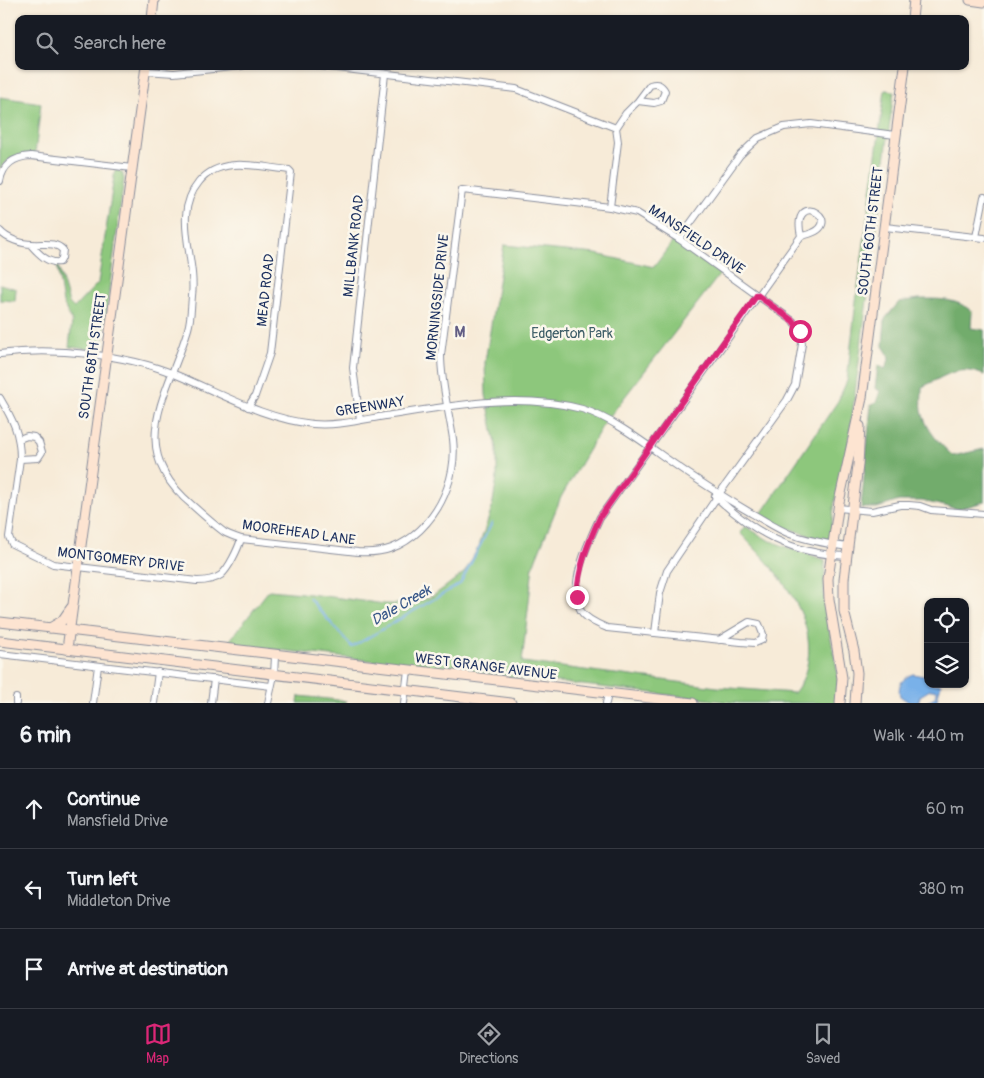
<!DOCTYPE html>
<html lang="en">
<head>
<meta charset="utf-8">
<style>
	:root { --surface:#171b24; --page:#242831; --text:#f1f3f6; --muted:#9ea1a6; --line:#363941; --accent:#db2777 }
	body { margin:0; font-family:Pangolin,sans-serif; background:var(--page); color:var(--text) }
	.controls { position:absolute; right:15px; bottom:15px; display:grid; overflow:hidden; border-radius:10px; box-shadow:0 1px 4px #0004 }
	.controls button { width:45px; height:45px; display:grid; place-items:center; padding:0; border:0; border-bottom:1px solid var(--line); background:var(--surface); color:var(--text); font:25px sans-serif }
	.stop { position:absolute; width:15px; height:15px; margin:-11px; border:4px solid #db2777; border-radius:50%; background:#fff }
	.stop.end { background:#db2777; border-color:#fff; box-shadow:0 1px 5px #0008 }
	.list { margin:0; padding:0; list-style:none }
	h2 { display:flex; justify-content:space-between; align-items:center; height:65px; margin:0; padding:0 20px; font-size:21px }
	h2 small { font-size:16px; font-weight:400; color:var(--muted) }
	.list li { display:grid; grid-template-columns:32px 1fr auto; gap:15px; align-items:center; box-sizing:border-box; height:80px; padding:0 20px; border-top:1px solid var(--line) }
	.list b { display:block; font-size:19px; white-space:nowrap }
	.list p { margin:0; font-size:16px; white-space:nowrap; color:var(--muted) }
	.list em { font-size:16px; font-style:normal; color:var(--muted) }
	.icon { flex:none; width:28px; height:28px; fill:none; stroke:currentColor; stroke-width:2; stroke-linecap:round; stroke-linejoin:round }
	.map { position:relative; flex:none; width:984px; height:703px; overflow:hidden }
	.search { position:absolute; background:var(--surface); box-shadow:0 1px 4px #0004; left:15px; right:15px; top:15px; height:55px; display:flex; align-items:center; gap:12px; box-sizing:border-box; padding:0 18px; border-radius:10px; color:var(--muted); font-size:19px }
	.sheet { height:305px; background:var(--surface) }
	nav { display:flex; justify-content:space-around; align-items:center; box-sizing:border-box; height:70px; border-top:1px solid var(--line); background:var(--surface); font-size:14px; color:var(--muted) }
	nav a { display:grid; justify-items:center; gap:2px }
	nav .on { color:var(--accent) }
	.map>svg:first-child { display:block }
	.green { fill:#8dc77c; stroke:#547b6d }
	.forest { fill:#72ac6c; stroke:#466e65 }
	.water { fill:#79b1e9; stroke:#4a70a4 }
	.lines { fill:none; stroke-linecap:round; stroke-linejoin:round }
	.stream { stroke:#79b1e9; stroke-width:2 }
	.street-casing { stroke:#898d9b; stroke-width:8 }
	.secondary-casing { stroke:#898d9b; stroke-width:11 }
	.street { stroke:#fff; stroke-width:6 }
	.secondary { stroke:#fde4d1; stroke-width:9 }
	.route { stroke:#db2777; stroke-width:6 }
	.labels { text-anchor:middle; stroke-width:5; stroke-linejoin:round; paint-order:stroke }
	.street-label { font-size:14px; fill:#1b2f5e; stroke:#fbf7ec }
	.park-label { font-size:14px; fill:#3d5d67; stroke:#fbf7ec }
	.neighbourhood-label { font-size:15px; font-weight:bold; fill:#615d84; stroke:#fbf7ec }
	.water-label { font-size:15px; font-style:italic; fill:#375688; stroke:#fbf7ec }
</style>
</head>
<body>
<div class="map">
<svg width="984" height="703" viewBox="0 0 984 703">
	<rect width="100%" height="100%" fill="#fbf7ec"/>
	<filter id="ink" filterUnits="userSpaceOnUse"><feTurbulence type="fractalNoise" baseFrequency=".02" numOctaves="2"/><feDisplacementMap in="SourceGraphic" scale="10" xChannelSelector="R" yChannelSelector="G"/><feConvolveMatrix kernelMatrix="1 2 1 2 8 2 1 2 1" color-interpolation-filters="sRGB"/></filter>
	<filter id="wash" filterUnits="userSpaceOnUse"><feTurbulence type="fractalNoise" baseFrequency=".0096" numOctaves="4" result="noise"/><feDisplacementMap in="SourceGraphic" scale="20" xChannelSelector="R" yChannelSelector="G"/><feGaussianBlur stdDeviation="1.12" result="paint"/><feColorMatrix in="noise" values="0 0 0 0 0 0 0 0 0 0 0 0 0 0 0 0 0 1.4 0 .05"/><feComposite in="paint" operator="in"/></filter>
	<g filter="url(#wash)">
		<rect width="100%" height="100%" fill="#f7ebd8"/>
		<g class="green">
			<path d="M885,90L894,91L848,447L835,501L830,537L828,540H823L781,526L761,514L838,401L847,381L856,301Z"/>
			<path d="M0,97L41,103L35,154C20,153 9,157 0,169Z"/>
			<path d="M115,170L122,172L124,179L102,344L99,349L96,350L69,347L72,322L63,303L57,266H58L69,303L74,308L98,283Z"/>
			<path d="M673,241L720,274L603,425L561,497L533,566L522,662L717,687L794,693C798,688 802,682 804,676C824,620 776,570 740,533L745,526L768,540L794,550L825,560L824,593L826,614L837,669L838,681L836,703H739L227,644L269,590L302,593L385,604H412L433,596L465,572L479,546L492,508L497,477V449L486,395L485,362L504,245L596,254L654,267Z"/>
			<path d="M0,284L16,289L15,301L0,300Z"/>
			<path d="M299,696L347,701L343,703H298Z"/>
		</g>
		<path class="forest" d="M919,299C938,299 958,298 972,312L971,328L984,330V375C957,364 946,376 922,387C922,395 921,404 922,411C926,430 940,444 953,456L984,449V502L958,509L922,501H899L877,508H861L871,405L876,403L880,391L875,388L878,365L885,369L889,360L888,354L883,346L885,319L899,302Z"/>
		<path class="water" d="M913,674L928,677V684H941L936,703H926L936,696L937,691L936,690H930L920,696L918,703H910L900,696C897,684 903,678 913,674Z"/>
		<g class="lines">
			<path class="stream" d="M309,598L352,647L460,584L492,523"/>
		</g>
	</g>
	<g filter="url(#ink)">
		<g class="lines">
			<g class="street-casing">
				<g id="street">
					<path d="M320,66L516,89L616,128"/>
					<path d="M145,71L174,73L242,66"/>
					<path d="M616,128L626,113L638,101L650,85C657,83 661,84 665,91L661,101L654,103L638,101"/>
					<path d="M0,181C3,164 14,157 31,156L132,168"/>
					<path d="M610,207L618,142L616,128"/>
					<path d="M885,227L984,238"/>
					<path d="M0,231C7,239 22,244 32,244C43,245 55,241 63,250L62,258L60,262C48,264 38,253 31,245"/>
					<path d="M976,237L984,197"/>
					<path d="M679,239L740,155L758,138L784,127L811,124L895,135"/>
					<path d="M0,354C52,347 125,354 174,374C219,392 263,419 313,424C337,426 361,420 385,416C449,406 517,392 582,409C610,417 643,442 667,459C694,478 722,496 751,513C764,520 777,529 790,534C809,541 828,544 848,547"/>
					<path d="M0,398C13,420 20,433 20,459L9,537L12,544L53,564L197,581C205,581 214,580 221,575C229,568 238,549 241,539"/>
					<path d="M248,407L255,396L270,353L291,172L289,170C259,167 221,155 199,182C171,216 197,257 192,296C191,307 191,319 188,329C168,396 124,448 192,505C202,514 213,524 224,532C229,535 236,537 241,539L358,552C383,554 402,547 420,530C444,507 457,472 453,439C449,411 441,384 441,355L462,190L610,207L637,213L679,239L793,321L800,331L802,344L795,385L787,400L719,494L667,571L660,593L655,633"/>
					<path d="M360,420L353,368L385,74"/>
					<path d="M19,439L27,436L34,437L39,442L42,452L38,458L20,459"/>
					<path d="M715,496C754,533 792,554 847,556"/>
					<path d="M838,508L872,511L900,505H909L920,506L931,510L984,514"/>
					<path d="M719,640L749,622L759,624L763,634L762,640L755,643L741,642L607,628C598,624 586,619 581,611C567,585 589,541 600,517L801,236C855,226 789,184 801,236"/>
					<path d="M0,654L271,686"/>
					<path d="M16,703V698"/>
					<path d="M93,703L98,666"/>
					<path d="M154,703L158,672"/>
					<path d="M211,703L214,679"/>
					<path d="M268,703L274,675L275,656"/>
					<path d="M404,703L408,670"/>
					<path d="M606,703L608,694"/>
				</g>
			</g>
			<g class="secondary-casing">
				<g id="secondary">
					<path d="M970,0L984,2"/>
					<path d="M152,19L154,0"/>
					<path d="M912,19L914,0"/>
					<path d="M0,622L693,703"/>
					<path d="M50,628L62,621L71,608"/>
					<path d="M0,641L511,703"/>
					<path d="M67,649L146,66"/>
					<path d="M840,703L842,678L829,599L828,579L839,502L862,398L905,66"/>
					<path d="M855,703L857,673L854,651L844,611V579L858,465L860,426"/>
				</g>
			</g>
			<use href="#street" class="street"/>
			<use href="#secondary" class="secondary"/>
		</g>
	</g>
	<g class="lines" filter="url(#ink)">
		<path class="route" d="M577,597C578,568 588,543 600,517L757,295L793,321L800,331"/>
	</g>
	<g class="labels">
		<g class="street-label">
			<text transform="translate(870 231) rotate(-83)" y="5">SOUTH 60TH STREET</text>
			<text transform="translate(697 239) rotate(34)" y="5">MANSFIELD DRIVE</text>
			<text transform="translate(353 246) rotate(-84)" y="5">MILLBANK ROAD</text>
			<text transform="translate(265 290) rotate(-84)" y="5">MEAD ROAD</text>
			<text transform="translate(437 297) rotate(-84)" y="5">MORNINGSIDE DRIVE</text>
			<text transform="translate(92 356) rotate(-82)" y="5">SOUTH 68TH STREET</text>
			<text transform="translate(370 406) rotate(-9)" y="5">GREENWAY</text>
			<text transform="translate(299 532) rotate(8)" y="5">MOOREHEAD LANE</text>
			<text transform="translate(121 559) rotate(7)" y="5">MONTGOMERY DRIVE</text>
			<text transform="translate(486 666) rotate(7)" y="5">WEST GRANGE AVENUE</text>
		</g>
		<g class="park-label">
			<text x="572" y="338">Edgerton Park</text>
		</g>
		<g class="neighbourhood-label">
			<text x="460" y="337">M</text>
		</g>
		<g class="water-label">
			<text transform="translate(401 605) rotate(-30)" y="5">Dale Creek</text>
		</g>
	</g>
</svg>
<div class="controls">
<button><svg class="icon" aria-label="locate" viewBox="0 0 24 24"><circle cx="12" cy="12" r="6"/><path d="M12 2v4M12 18v4M2 12h4M18 12h4"/></svg></button>
<button><svg class="icon" aria-label="layers" viewBox="0 0 24 24"><path d="M12 4l9 5-9 5-9-5zM3 14l9 5 9-5"/></svg></button>
</div>
<div class="stop" style="left:800px;top:331px"></div>
<div class="stop end" style="left:577px;top:597px"></div>
<div class="search"><svg class="icon" aria-label="search" viewBox="0 0 24 24"><circle cx="10" cy="10" r="6"/><path d="M15 15l6 6"/></svg>Search here</div>
</div>
<section class="sheet">
<h2>6 min<small>Walk · 440 m</small></h2>
<ul class="list">
<li><svg class="icon" aria-label="ahead" viewBox="0 0 24 24"><path d="M12 20V5M6 11l6-6 6 6"/></svg><div><b>Continue</b><p>Mansfield Drive</p></div><em>60 m</em></li>
<li><svg class="icon" aria-label="left" viewBox="0 0 24 24"><path d="M17 20v-9H6M10 6l-5 5 5 5"/></svg><div><b>Turn left</b><p>Middleton Drive</p></div><em>380 m</em></li>
<li><svg class="icon" aria-label="arrive" viewBox="0 0 24 24"><path d="M6 21V4h12l-3 4 3 4H6"/></svg><div><b>Arrive at destination</b></div></li>
</ul>
</section>
<nav>
<a class="on"><svg class="icon" aria-label="map" viewBox="0 0 24 24"><path d="M3 6l6-2 6 2 6-2v14l-6 2-6-2-6 2zM9 4v14M15 6v14"/></svg>Map</a>
<a><svg class="icon" aria-label="directions" viewBox="0 0 24 24"><path d="M12 3l9 9-9 9-9-9zM9 14v-3h6M13 9l2 2-2 2"/></svg>Directions</a>
<a><svg class="icon" aria-label="saved" viewBox="0 0 24 24"><path d="M7 4h10v16l-5-4-5 4z"/></svg>Saved</a>
</nav>
</body>
</html>
